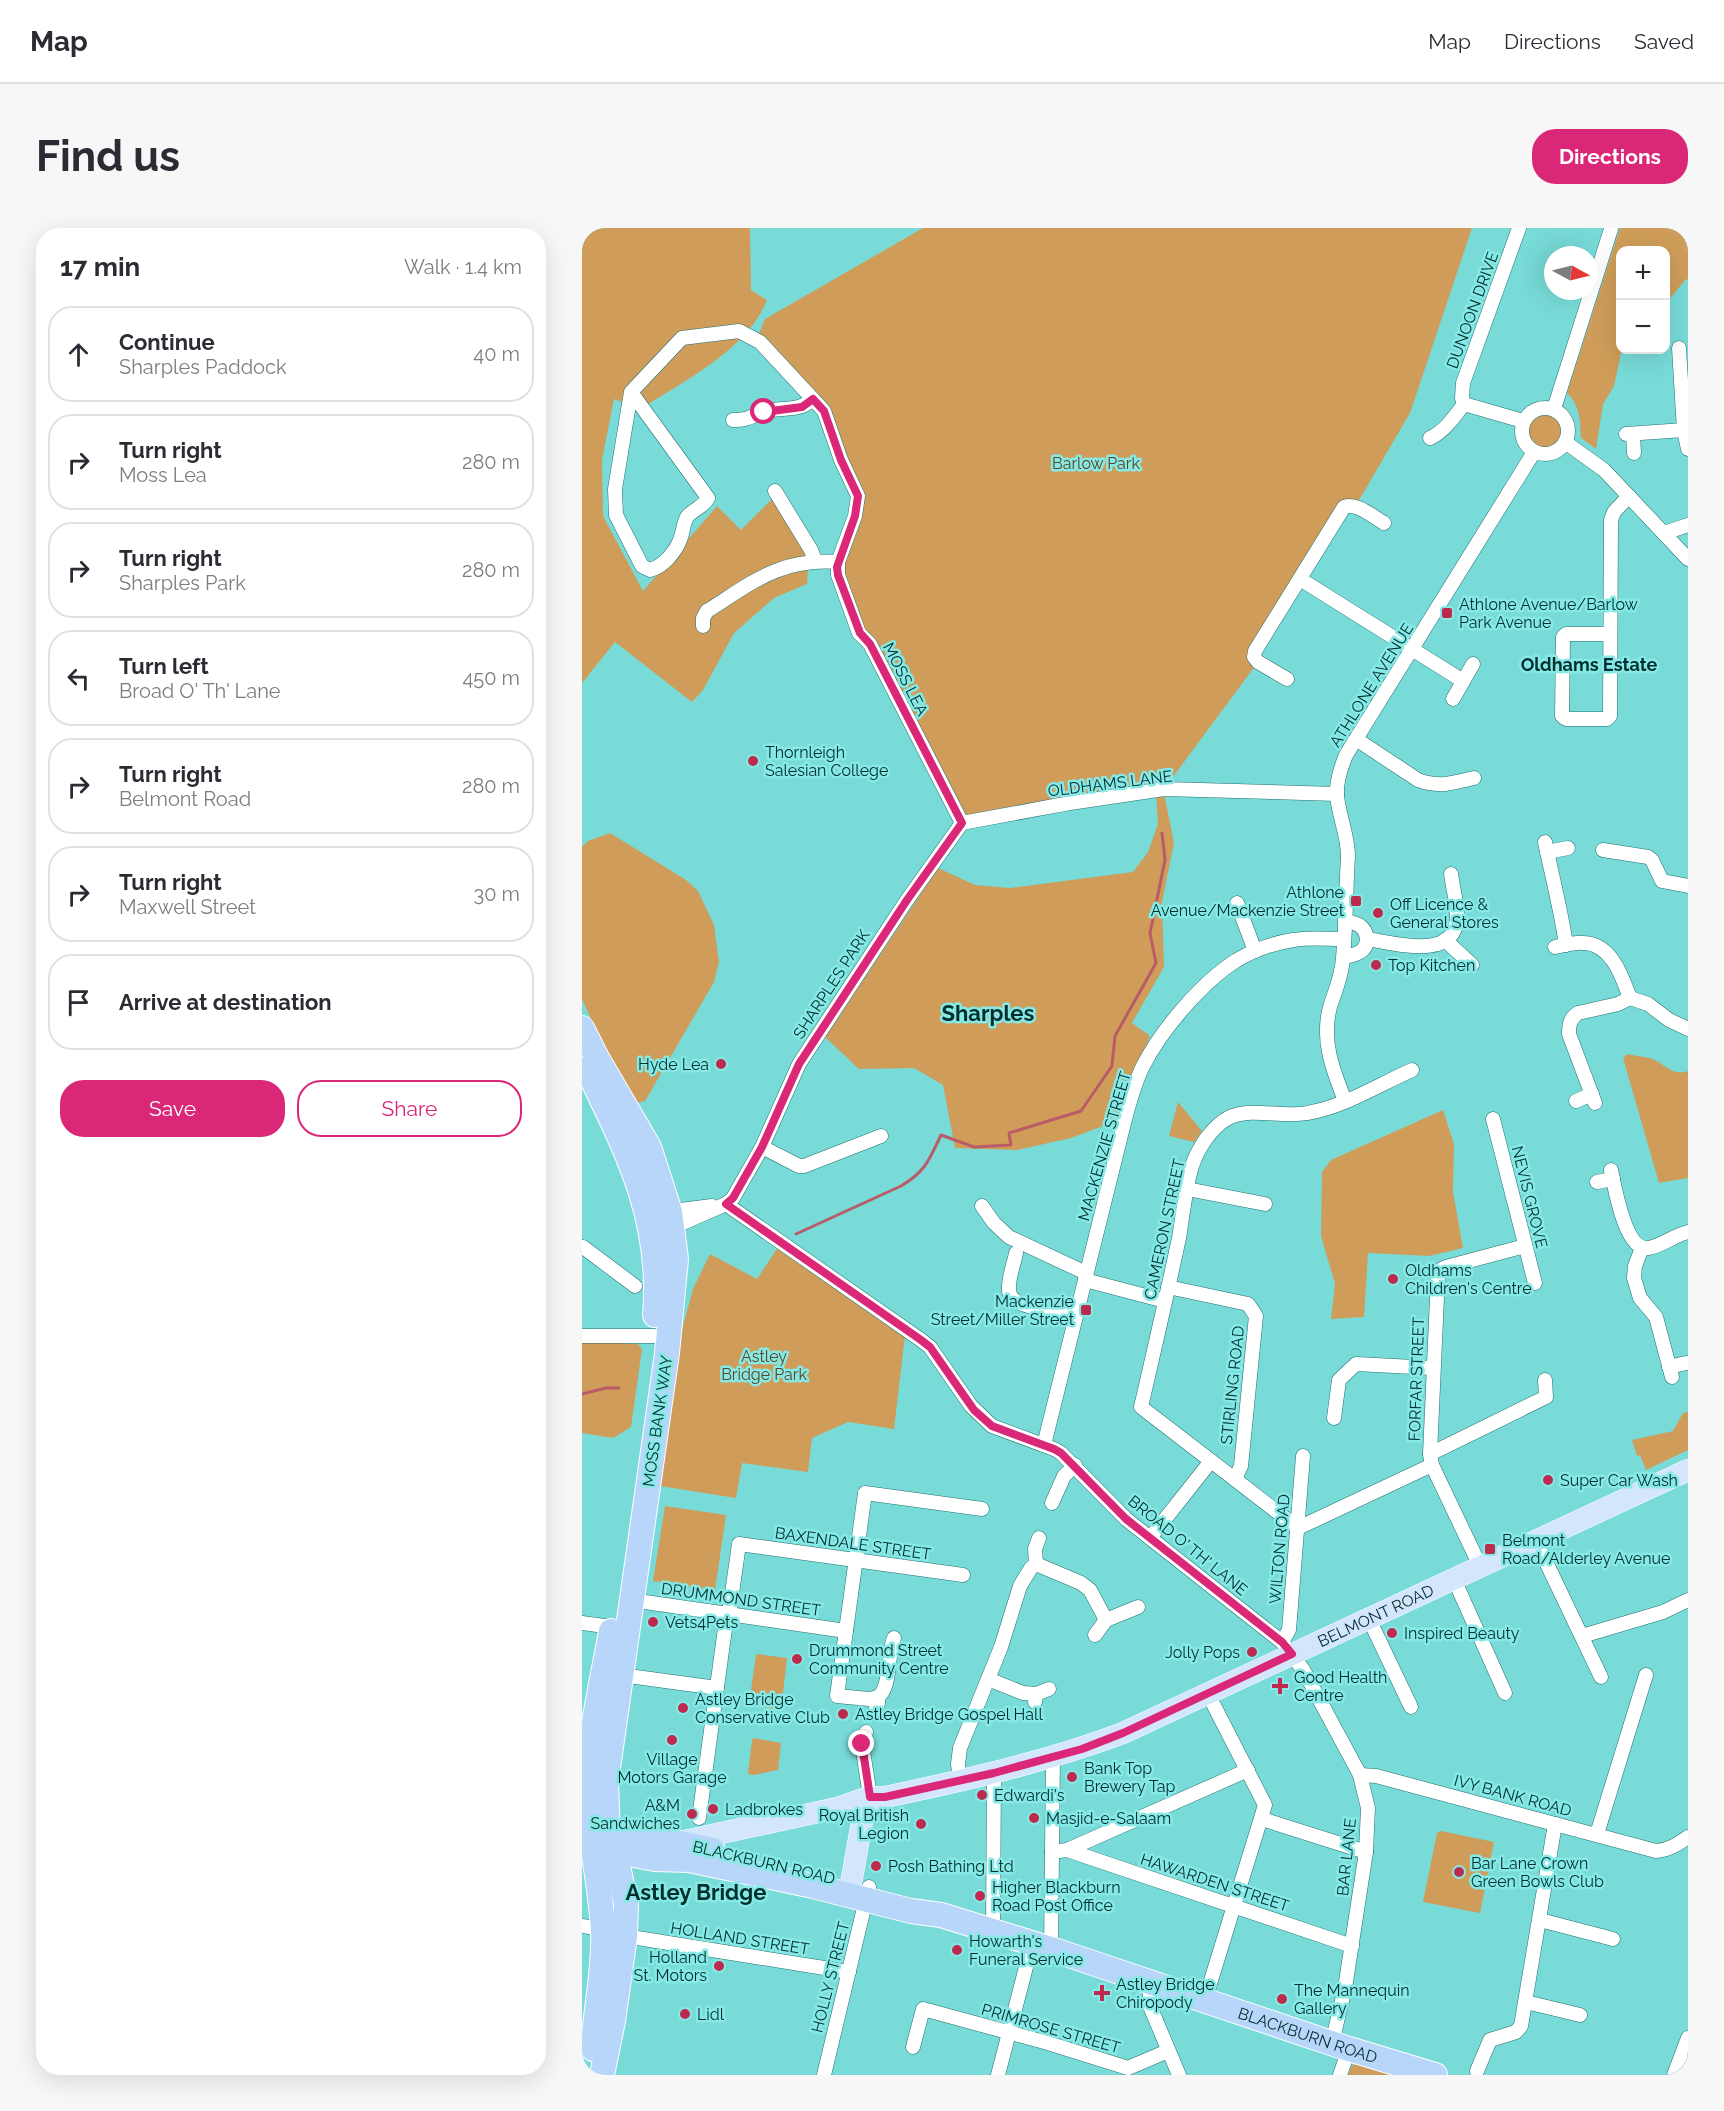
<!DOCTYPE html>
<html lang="en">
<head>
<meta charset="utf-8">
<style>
	:root { --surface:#fff; --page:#f7f7f7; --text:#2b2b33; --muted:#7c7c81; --line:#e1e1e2; --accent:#db2777 }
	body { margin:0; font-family:Raleway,sans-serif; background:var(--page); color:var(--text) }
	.controls { position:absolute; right:18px; top:18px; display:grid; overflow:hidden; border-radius:12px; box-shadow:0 6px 24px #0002 }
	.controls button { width:54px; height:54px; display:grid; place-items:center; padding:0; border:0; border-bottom:2px solid var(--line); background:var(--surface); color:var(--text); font:30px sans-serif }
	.compass { position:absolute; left:962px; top:18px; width:54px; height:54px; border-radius:50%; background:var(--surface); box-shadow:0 6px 24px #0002; rotate:97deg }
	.stop { position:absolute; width:18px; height:18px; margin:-14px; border:4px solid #db2777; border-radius:50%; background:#fff }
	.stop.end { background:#db2777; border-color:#fff; box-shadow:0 2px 6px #0008 }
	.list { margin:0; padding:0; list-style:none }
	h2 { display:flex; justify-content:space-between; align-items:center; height:78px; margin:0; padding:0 24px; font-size:26px }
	h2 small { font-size:20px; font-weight:400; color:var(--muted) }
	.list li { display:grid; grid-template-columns:39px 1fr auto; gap:18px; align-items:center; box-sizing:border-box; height:96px; margin:0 12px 12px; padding:0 12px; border:2px solid var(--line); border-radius:24px }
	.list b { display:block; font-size:22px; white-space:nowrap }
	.list p { margin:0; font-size:20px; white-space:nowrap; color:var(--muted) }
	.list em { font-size:20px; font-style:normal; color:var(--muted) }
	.actions { display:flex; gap:12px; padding:18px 24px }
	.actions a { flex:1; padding:14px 0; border:2px solid var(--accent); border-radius:24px; text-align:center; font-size:21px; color:var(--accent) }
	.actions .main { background:var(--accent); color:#fff }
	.icon { flex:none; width:33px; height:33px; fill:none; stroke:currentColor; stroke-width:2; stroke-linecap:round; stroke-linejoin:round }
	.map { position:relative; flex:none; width:1106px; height:1847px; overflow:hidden; border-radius:24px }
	header { display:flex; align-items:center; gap:36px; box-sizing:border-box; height:84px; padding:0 30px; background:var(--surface); border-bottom:2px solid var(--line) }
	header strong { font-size:28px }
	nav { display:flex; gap:33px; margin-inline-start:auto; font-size:21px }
	.intro { display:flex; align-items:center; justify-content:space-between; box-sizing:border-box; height:144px; padding:0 36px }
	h1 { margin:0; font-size:42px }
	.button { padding:15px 27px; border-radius:24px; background:var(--accent); color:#fff; font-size:21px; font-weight:700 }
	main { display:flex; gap:36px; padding:0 36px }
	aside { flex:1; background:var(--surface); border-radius:24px; box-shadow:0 6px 24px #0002 }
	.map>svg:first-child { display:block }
	.green { fill:#cf9d59 }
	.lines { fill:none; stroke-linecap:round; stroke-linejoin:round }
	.stream { stroke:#ba5b68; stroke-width:3 }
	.street-casing { stroke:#227170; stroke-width:15 }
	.primary-casing { stroke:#fff; stroke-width:22 }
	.highway-casing { stroke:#fff; stroke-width:26 }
	.street { stroke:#fff; stroke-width:14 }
	.primary { stroke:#d4e6fc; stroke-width:21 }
	.highway { stroke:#b8d6fa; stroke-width:24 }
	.route { stroke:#db2777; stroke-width:8 }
	.poi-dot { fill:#bc2b4d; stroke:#86e9e6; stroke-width:2 }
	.labels { text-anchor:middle; stroke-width:5; stroke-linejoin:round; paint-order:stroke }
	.street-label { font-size:16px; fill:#012f2e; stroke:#86e9e6 }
	.park-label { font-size:16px; fill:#5e4421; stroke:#86e9e6 }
	.poi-label { font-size:16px; fill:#012f2e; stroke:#86e9e6; text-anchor:start }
	.neighbourhood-label { font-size:18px; font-weight:bold; fill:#012f2e; stroke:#86e9e6 }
	.district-label { font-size:22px; font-weight:bold; fill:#012f2e; stroke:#86e9e6 }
</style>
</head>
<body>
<header>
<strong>Map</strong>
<nav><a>Map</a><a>Directions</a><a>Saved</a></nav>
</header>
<div class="intro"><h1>Find us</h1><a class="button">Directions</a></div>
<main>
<aside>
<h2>17 min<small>Walk · 1.4 km</small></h2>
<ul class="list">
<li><svg class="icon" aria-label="ahead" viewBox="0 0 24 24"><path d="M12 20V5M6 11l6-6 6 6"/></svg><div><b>Continue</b><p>Sharples Paddock</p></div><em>40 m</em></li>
<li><svg class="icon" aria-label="right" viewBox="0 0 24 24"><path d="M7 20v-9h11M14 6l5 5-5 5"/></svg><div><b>Turn right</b><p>Moss Lea</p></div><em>280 m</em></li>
<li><svg class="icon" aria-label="right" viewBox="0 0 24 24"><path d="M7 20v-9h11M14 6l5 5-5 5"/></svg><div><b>Turn right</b><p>Sharples Park</p></div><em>280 m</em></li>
<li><svg class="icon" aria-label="left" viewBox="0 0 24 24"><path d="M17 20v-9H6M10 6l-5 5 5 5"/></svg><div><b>Turn left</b><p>Broad O' Th' Lane</p></div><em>450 m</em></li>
<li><svg class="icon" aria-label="right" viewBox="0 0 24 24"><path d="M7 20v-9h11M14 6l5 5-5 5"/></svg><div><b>Turn right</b><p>Belmont Road</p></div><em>280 m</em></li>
<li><svg class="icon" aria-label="right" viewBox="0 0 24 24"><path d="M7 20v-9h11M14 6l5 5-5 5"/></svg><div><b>Turn right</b><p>Maxwell Street</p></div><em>30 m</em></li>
<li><svg class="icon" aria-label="arrive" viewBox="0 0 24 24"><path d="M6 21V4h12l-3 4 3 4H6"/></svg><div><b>Arrive at destination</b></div></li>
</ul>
<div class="actions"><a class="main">Save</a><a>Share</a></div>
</aside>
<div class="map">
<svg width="1106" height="1847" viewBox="0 0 1106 1847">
	<rect width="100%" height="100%" fill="#78dbd8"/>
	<g class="green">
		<path d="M0,0H168L169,62L185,72C165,122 103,152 59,181L32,171L20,232L21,288L61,363L135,278L159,302L191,270L227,325L225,356L192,370L152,405L121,462L110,474L33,414L0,455Z"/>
		<path d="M341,0H890L828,185L773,279L768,277L673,423L676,434L582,561L380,595L277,405L259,334L282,278L281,265L242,183L176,108L183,91Z"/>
		<path d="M1038,0H1106V52L1104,51L1084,75V22H1038V122H1042L1039,125L1032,158L1021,176L1014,221L999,210C998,193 998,177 985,165Z"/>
		<circle cx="963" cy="203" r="16"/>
		<path d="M582,565L592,615L580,674L582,739L550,795L568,808L548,857L537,892L489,910L435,922L373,920L361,857L332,840L277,841L243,809L356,640L393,657L428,660L551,644L566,624L576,596L574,566Z"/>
		<path d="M28,605L104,652L116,663L132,697L137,734L132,754L63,873L55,875L24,824L0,771V619L6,613Z"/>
		<path d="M1045,826C1053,828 1062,828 1070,831C1083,835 1089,849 1106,843V950L1077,955L1041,830Z"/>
		<path d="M596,874L620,903L612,914L587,908Z"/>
		<path d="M861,882L872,916L871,964L881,1020L847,1028L786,1025L782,1089L749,1091L753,1056L739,1008L740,944L749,932Z"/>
		<path d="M196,1019L323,1107L312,1201L266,1194L230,1210L226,1244L160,1235L154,1270L78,1258L101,1098L111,1061L128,1026L175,1051Z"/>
		<path d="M0,1113L56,1116L60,1121L49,1199L31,1210L0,1205Z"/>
		<path d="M1106,1184V1222L1064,1242L1058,1227L1055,1228L1050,1212L1091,1203L1101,1185Z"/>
		<path d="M83,1278L144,1287L133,1362L71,1353Z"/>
		<path d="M174,1426L205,1430L199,1482L167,1477Z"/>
		<path d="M172,1510L199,1515L196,1542L172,1547L166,1546L170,1512Z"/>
		<path d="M859,1603L912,1614L898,1685L841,1674L855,1605Z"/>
		<path d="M773,1835L819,1847H766L769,1839Z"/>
	</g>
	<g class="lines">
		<g class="stream">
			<path d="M214,1006L319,958C344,943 347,932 359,907L392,919L429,917L427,905L499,883L530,838L533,808L574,735L568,705L583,632L580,605"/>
			<path d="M0,1166L24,1160H37"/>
		</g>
		<g class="street-casing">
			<g id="street">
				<path d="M937,0L881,155L880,170L882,176L941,193"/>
				<path d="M1097,120L1102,202L1106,221"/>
				<path d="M49,164L126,270C121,280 112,280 105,289C101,296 101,305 98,312C93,324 81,339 68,342L60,338L34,287L33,261L49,164L100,110L157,103L178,114L242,183L259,232L276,268L273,288L256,334V347L277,405L288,416L380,595"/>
				<circle cx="963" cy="203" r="23"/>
				<path d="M972,181L1029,1"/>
				<path d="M151,192C170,192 169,187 184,183C202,179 217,184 231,171"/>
				<path d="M1044,206L1102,202"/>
				<path d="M1051,206L1052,225"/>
				<path d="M848,210C862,204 873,188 882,176"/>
				<path d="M983,214L1022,242L1106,331"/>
				<path d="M193,263L229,322L233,333"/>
				<path d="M1082,305L1106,297"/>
				<path d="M718,351L881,453"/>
				<path d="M121,398V390L125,383C171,354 198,330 256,334"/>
				<path d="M1028,406H984L981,409L980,488L984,491H1025L1028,488L1029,292L1032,284L1047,268"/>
				<path d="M705,451L676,434L672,429L673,423L762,279C775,274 791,289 802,295"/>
				<path d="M871,471L891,436"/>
				<path d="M774,511L836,552C858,560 870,555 892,550"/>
				<path d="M380,595L488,575L582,561L755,566"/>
				<path d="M963,614C970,648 979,682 984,717"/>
				<path d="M1021,622L1066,629L1070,632L1080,653L1106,658"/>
				<path d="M965,624L986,620"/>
				<path d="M655,675L673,723"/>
				<path d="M785,711C813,715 874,734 875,688C875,675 871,660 869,646"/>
				<path d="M863,712L890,737"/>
				<path d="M973,719C983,717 993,714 1002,715C1030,716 1040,749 1048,770"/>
				<path d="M762,729C766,728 772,727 776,725C788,719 787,704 777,697C773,695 768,694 763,693"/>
				<path d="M763,873C751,842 739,813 748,779C753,763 760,748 761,730C764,697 764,662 766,628C766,608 757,588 755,568C754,554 759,539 764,527L952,224"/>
				<path d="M994,873L1010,866"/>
				<path d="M1013,875L987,806C987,797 988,790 996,785L1036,776L1048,770L1066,776L1087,792L1106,801"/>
				<path d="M911,891L953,1055"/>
				<path d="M180,919L217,938H222L299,908"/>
				<path d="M1029,942C1033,960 1043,1024 1067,1020C1082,1017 1092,1007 1106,1004"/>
				<path d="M1015,954L1031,951"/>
				<path d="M605,961L683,976"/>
				<path d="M144,976L339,1112L348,1119L389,1178L410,1198L472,1221L479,1225L544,1291L700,1414L722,1443L778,1547L786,1580L784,1624L763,1760L750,1815"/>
				<path d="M400,978L412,995L427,1009L504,1045"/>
				<path d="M83,984L130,978"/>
				<path d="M87,1001L144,976L151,970L180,919L217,836L325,672L380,595"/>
				<path d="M1,1019L53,1058"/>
				<path d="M1060,1020L1053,1038L1052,1050L1058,1070L1074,1089L1090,1149"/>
				<path d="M434,1025C432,1036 426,1050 427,1062C427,1081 479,1084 494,1086"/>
				<path d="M503,1052L583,1073"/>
				<path d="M586,1059L666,1076L674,1088L659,1238L653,1251"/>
				<path d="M0,1108H72"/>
				<path d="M1087,1139L1104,1135"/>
				<path d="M752,1190L757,1152L774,1136L851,1140"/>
				<path d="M462,1217L542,895C547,876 552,856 561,838C580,801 620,754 655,732C672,722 692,715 711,712C728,709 745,711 762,711"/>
				<path d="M848,1226L964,1169L963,1152"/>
				<path d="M470,1275L482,1248L493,1237"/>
				<path d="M716,1300L559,1179C572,1123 585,1066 597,1010C601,987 603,961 610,938C616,920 630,898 648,889C671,879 700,890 725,885C762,879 796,857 830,842"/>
				<path d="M716,1300L850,1237"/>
				<path d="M568,1310L629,1233"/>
				<path d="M954,1313L1019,1449"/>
				<path d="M454,1336L499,1355L508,1362L524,1392"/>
				<path d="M898,1338L850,1237L848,1226L856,1047L858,1042L864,1039L943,1018"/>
				<path d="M872,1351L923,1465"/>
				<path d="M49,1372L264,1403"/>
				<path d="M147,1386L157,1316L381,1347"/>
				<path d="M787,1391L829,1479"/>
				<path d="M0,1395L37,1400"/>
				<path d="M513,1407L524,1392L556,1379"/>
				<path d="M1000,1408L1081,1384L1106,1372"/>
				<path d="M700,1414L707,1402L721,1228"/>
				<path d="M39,1447L135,1460"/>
				<path d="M406,1451L441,1465L454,1466"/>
				<path d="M296,1469L287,1471L255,1468L283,1265L400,1281"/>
				<path d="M453,1474L454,1466L467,1461"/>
				<path d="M292,1486L296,1475V1469C309,1460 305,1427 312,1410"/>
				<path d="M284,1504L280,1516L289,1575"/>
				<path d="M778,1547L794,1548L1074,1623C1087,1622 1096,1616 1106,1609"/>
				<path d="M378,1553L376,1536L378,1520L419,1419L438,1358L449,1340L454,1336L453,1321L457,1310"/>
				<path d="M117,1590L145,1386"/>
				<path d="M680,1591L784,1624"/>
				<path d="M1015,1606L1064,1447"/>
				<path d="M485,1622L770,1718"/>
				<path d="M470,1624L485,1622L666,1542"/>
				<path d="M958,1692L1031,1711"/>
				<path d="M0,1698L21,1701"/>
				<path d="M411,1703L412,1545"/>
				<path d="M43,1708L267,1744"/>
				<path d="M469,1721L471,1528"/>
				<path d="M569,1755L567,1776L597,1847"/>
				<path d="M623,1772L683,1577L626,1466"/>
				<path d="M944,1774L998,1787"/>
				<path d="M331,1819L341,1781L466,1815L546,1840L586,1823"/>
				<path d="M895,1843L908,1812L934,1804L939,1798L973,1596"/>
				<path d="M242,1847L287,1659"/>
				<path d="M416,1847L450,1716"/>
				<path d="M758,1847L767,1821"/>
				<path d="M1092,1847L1106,1810"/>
			</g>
		</g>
		<g class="primary-casing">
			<g id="primary">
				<path d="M98,1614L255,1580C273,1575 279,1569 298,1569"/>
				<path id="s1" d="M267,1667L281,1588L286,1578L303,1569C384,1552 464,1534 541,1505L1106,1242"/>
			</g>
		</g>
		<g class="highway-casing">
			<g id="highway">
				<path d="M0,800L15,830L67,919L88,984L94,1031L85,1125L24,1554L26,1604L33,1624L44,1676L43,1708L31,1793L20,1847"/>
				<path d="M5,841C45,923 81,992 73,1087"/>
				<path d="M11,1602L61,1607L131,1622"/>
				<path id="s2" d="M20,1621L73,1631L107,1632L231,1658L329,1683L359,1687L469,1721L767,1821L853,1847"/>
				<path d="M11,1821C13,1781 23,1742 21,1703C19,1655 6,1610 6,1562C6,1509 20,1455 29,1403"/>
			</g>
		</g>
		<use href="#street" class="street"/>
		<use href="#primary" class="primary"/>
		<use href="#highway" class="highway"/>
	</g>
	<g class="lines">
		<path class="route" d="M182,184L220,179L231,171L242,183L259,232L276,268L273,288L255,339L256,347L278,405L288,416L380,595L325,672L217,836L180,919L151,970L144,976L339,1112L348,1119L392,1182L410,1198L472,1221L479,1225L544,1291L700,1414L710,1426L541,1505L500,1521L412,1545L303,1569H288L280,1516"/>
	</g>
	<g class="poi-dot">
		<rect x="859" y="379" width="12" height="12" rx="3"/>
		<circle cx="171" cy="533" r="6"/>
		<rect x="768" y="667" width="12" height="12" rx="3"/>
		<circle cx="796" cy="685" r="6"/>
		<circle cx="794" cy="737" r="6"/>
		<circle cx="139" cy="836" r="6"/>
		<circle cx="811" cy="1051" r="6"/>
		<rect x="498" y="1076" width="12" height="12" rx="3"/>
		<circle cx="966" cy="1252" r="6"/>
		<rect x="902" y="1315" width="12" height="12" rx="3"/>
		<circle cx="71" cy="1394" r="6"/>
		<circle cx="810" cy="1405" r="6"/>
		<circle cx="670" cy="1424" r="6"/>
		<circle cx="215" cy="1431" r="6"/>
		<path d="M695 1449h6v6h6v6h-6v6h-6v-6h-6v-6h6z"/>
		<circle cx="101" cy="1480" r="6"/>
		<circle cx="261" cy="1486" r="6"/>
		<circle cx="90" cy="1512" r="6"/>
		<circle cx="490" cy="1549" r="6"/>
		<circle cx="400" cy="1567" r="6"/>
		<circle cx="131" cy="1581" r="6"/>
		<circle cx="110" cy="1586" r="6"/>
		<circle cx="452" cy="1590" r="6"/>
		<circle cx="339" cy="1596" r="6"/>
		<circle cx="294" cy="1638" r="6"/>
		<circle cx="877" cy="1644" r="6"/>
		<circle cx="398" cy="1668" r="6"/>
		<circle cx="375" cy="1722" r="6"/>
		<circle cx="137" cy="1738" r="6"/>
		<path d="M517 1756h6v6h6v6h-6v6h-6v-6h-6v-6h6z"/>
		<circle cx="700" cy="1771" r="6"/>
		<circle cx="103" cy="1786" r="6"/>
	</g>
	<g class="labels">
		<g class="street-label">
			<text transform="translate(890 82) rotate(-70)" y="6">DUNOON DRIVE</text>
			<text transform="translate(324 451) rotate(63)" y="6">MOSS LEA</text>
			<text transform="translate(789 457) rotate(-58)" y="6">ATHLONE AVENUE</text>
			<text transform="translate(528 555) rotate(-7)" y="6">OLDHAMS LANE</text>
			<text transform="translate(249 756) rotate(-57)" y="6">SHARPLES PARK</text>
			<text transform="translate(522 918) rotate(-74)" y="6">MACKENZIE STREET</text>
			<text transform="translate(948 969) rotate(76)" y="6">NEVIS GROVE</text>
			<text transform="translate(582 1001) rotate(-78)" y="6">CAMERON STREET</text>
			<text transform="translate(834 1151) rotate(-88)" y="6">FORFAR STREET</text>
			<text transform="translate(650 1157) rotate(-84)" y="6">STIRLING ROAD</text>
			<text transform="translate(75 1193) rotate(-82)" y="6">MOSS BANK WAY</text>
			<text transform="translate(271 1315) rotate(8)" y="6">BAXENDALE STREET</text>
			<text transform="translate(606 1317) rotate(39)" y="6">BROAD O' TH' LANE</text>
			<text transform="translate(697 1321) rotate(-85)" y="6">WILTON ROAD</text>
			<text transform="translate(159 1371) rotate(8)" y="6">DRUMMOND STREET</text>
			<text dy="6" stroke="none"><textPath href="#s1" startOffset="636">BELMONT ROAD</textPath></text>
			<text transform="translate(931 1567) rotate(15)" y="6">IVY BANK ROAD</text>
			<text transform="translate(764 1629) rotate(-84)" y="6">BAR LANE</text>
			<text transform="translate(182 1634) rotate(13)" y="6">BLACKBURN ROAD</text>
			<text transform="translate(633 1654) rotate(18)" y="6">HAWARDEN STREET</text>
			<text transform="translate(158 1710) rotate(9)" y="6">HOLLAND STREET</text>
			<text transform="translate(248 1749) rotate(-76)" y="6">HOLLY STREET</text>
			<text transform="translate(469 1800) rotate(16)" y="6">PRIMROSE STREET</text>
			<text dy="6" stroke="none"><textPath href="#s2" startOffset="732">BLACKBURN ROAD</textPath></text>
		</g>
		<g class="park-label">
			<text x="514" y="241">Barlow Park</text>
			<text x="182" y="1134">Astley<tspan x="182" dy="18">Bridge Park</tspan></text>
		</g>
		<g class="poi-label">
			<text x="877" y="382">Athlone Avenue/Barlow<tspan x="877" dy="18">Park Avenue</tspan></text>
			<text x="183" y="530">Thornleigh<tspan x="183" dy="18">Salesian College</tspan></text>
			<text x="762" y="670" text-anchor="end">Athlone<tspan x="762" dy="18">Avenue/Mackenzie Street</tspan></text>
			<text x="808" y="682">Off Licence &amp;<tspan x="808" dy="18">General Stores</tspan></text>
			<text x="806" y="743">Top Kitchen</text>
			<text x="127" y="842" text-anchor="end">Hyde Lea</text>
			<text x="823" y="1048">Oldhams<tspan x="823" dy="18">Children's Centre</tspan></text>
			<text x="492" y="1079" text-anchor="end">Mackenzie<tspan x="492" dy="18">Street/Miller Street</tspan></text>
			<text x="978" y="1258">Super Car Wash</text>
			<text x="920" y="1318">Belmont<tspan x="920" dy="18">Road/Alderley Avenue</tspan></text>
			<text x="83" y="1400">Vets4Pets</text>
			<text x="822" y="1411">Inspired Beauty</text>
			<text x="227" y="1428">Drummond Street<tspan x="227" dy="18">Community Centre</tspan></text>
			<text x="658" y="1430" text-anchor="end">Jolly Pops</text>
			<text x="712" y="1455">Good Health<tspan x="712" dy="18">Centre</tspan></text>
			<text x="113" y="1477">Astley Bridge<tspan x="113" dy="18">Conservative Club</tspan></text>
			<text x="273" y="1492">Astley Bridge Gospel Hall</text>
			<text x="90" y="1537" text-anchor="middle">Village<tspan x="90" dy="18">Motors Garage</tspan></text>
			<text x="502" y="1546">Bank Top<tspan x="502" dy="18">Brewery Tap</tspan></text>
			<text x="412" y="1573">Edwardi's</text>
			<text x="98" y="1583" text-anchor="end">A&amp;M<tspan x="98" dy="18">Sandwiches</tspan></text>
			<text x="143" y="1587">Ladbrokes</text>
			<text x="327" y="1593" text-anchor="end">Royal British<tspan x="327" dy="18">Legion</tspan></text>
			<text x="464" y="1596">Masjid-e-Salaam</text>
			<text x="889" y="1641">Bar Lane Crown<tspan x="889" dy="18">Green Bowls Club</tspan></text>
			<text x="306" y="1644">Posh Bathing Ltd</text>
			<text x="410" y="1665">Higher Blackburn<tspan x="410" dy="18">Road Post Office</tspan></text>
			<text x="387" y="1719">Howarth's<tspan x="387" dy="18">Funeral Service</tspan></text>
			<text x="125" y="1735" text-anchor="end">Holland<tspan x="125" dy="18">St. Motors</tspan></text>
			<text x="534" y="1762">Astley Bridge<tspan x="534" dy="18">Chiropody</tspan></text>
			<text x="712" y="1768">The Mannequin<tspan x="712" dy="18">Gallery</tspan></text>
			<text x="115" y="1792">Lidl</text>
		</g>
		<g class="neighbourhood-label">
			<text x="1007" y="443">Oldhams Estate</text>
		</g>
		<g class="district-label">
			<text x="406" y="793">Sharples</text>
			<text x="114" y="1672">Astley Bridge</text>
		</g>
	</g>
</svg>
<div class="controls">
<button>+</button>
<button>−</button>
</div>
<svg class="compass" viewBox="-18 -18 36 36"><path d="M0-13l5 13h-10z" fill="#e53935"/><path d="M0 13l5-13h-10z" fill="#7c7c81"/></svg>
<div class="stop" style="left:182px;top:184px"></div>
<div class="stop end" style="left:280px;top:1516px"></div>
</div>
</main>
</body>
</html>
